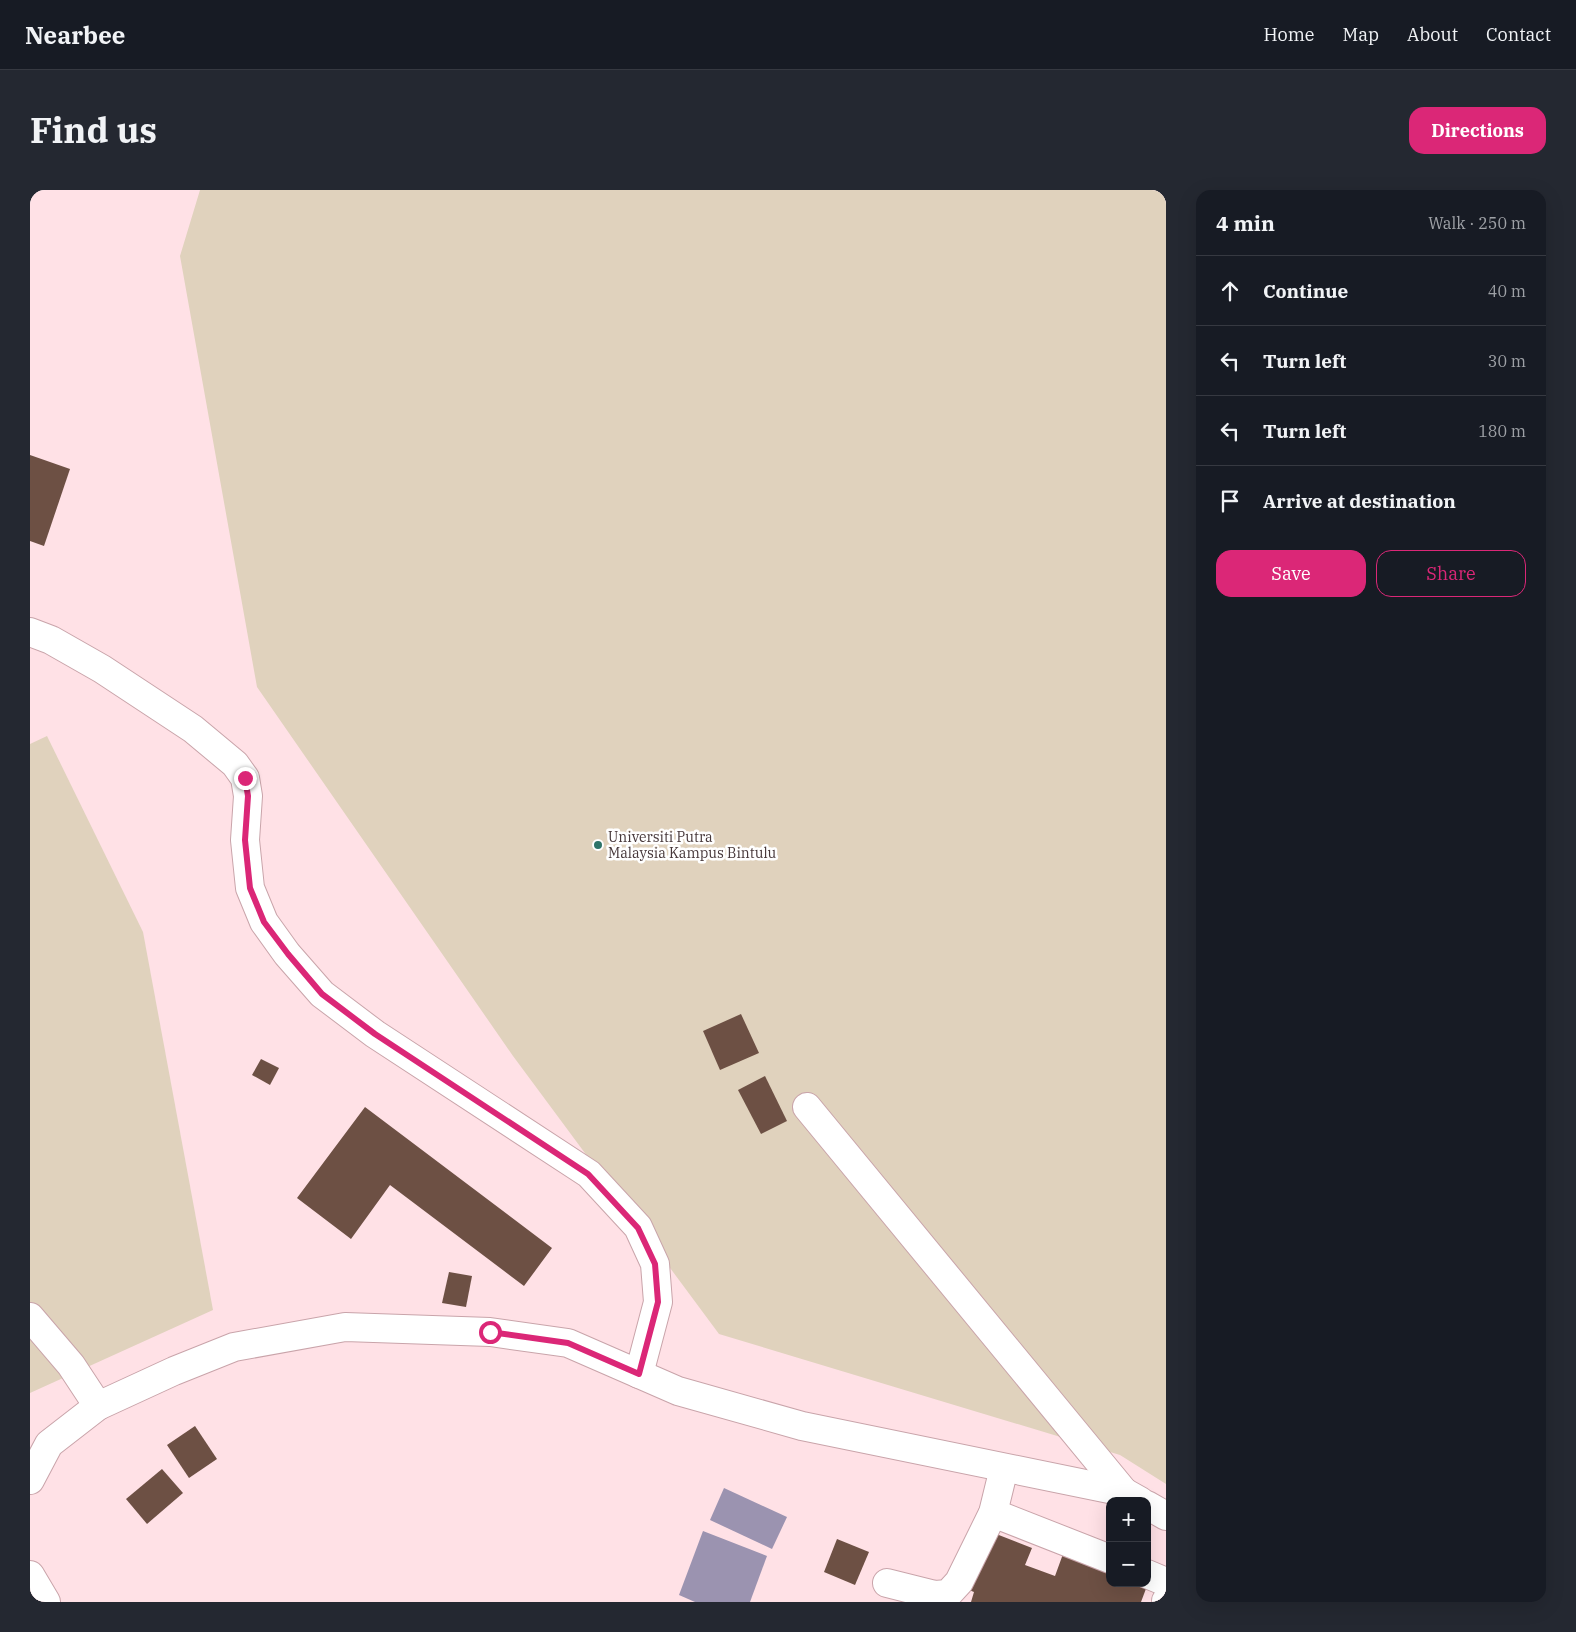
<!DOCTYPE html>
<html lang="en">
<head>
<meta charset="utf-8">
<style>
	:root { --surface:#171b24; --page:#242831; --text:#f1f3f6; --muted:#9ea1a6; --line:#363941; --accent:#db2777 }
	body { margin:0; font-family:"IBM Plex Serif",serif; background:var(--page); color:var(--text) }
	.controls { position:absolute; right:15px; bottom:15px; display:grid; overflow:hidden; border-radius:10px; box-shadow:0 5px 20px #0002 }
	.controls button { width:45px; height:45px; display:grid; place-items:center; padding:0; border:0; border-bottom:1px solid var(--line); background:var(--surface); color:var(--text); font:25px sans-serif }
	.stop { position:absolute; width:15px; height:15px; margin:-11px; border:4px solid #db2777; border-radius:50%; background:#fff }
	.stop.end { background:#db2777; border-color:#fff; box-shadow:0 1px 5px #0008 }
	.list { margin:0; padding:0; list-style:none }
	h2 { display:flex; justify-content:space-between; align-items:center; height:65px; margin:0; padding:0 20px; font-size:21px }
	h2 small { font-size:16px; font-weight:400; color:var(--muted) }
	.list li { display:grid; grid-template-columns:32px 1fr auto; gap:15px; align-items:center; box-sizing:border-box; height:70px; padding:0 20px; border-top:1px solid var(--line) }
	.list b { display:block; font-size:19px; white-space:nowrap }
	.list em { font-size:16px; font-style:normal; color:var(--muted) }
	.actions { display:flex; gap:10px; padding:15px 20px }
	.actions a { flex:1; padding:11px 0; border:1px solid var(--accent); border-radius:15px; text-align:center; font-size:18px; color:var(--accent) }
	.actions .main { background:var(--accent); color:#fff }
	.icon { flex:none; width:28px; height:28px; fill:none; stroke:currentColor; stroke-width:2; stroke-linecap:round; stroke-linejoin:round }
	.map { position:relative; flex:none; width:1136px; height:1412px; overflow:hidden; border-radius:15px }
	header { display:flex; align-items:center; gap:30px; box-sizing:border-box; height:70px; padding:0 25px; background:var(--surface); border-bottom:1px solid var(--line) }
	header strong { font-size:24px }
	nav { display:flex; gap:28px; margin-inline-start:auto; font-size:18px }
	.intro { display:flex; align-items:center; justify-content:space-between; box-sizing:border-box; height:120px; padding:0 30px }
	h1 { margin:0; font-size:35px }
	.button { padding:12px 22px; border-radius:15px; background:var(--accent); color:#fff; font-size:18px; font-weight:700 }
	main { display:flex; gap:30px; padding:0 30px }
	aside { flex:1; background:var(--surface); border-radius:15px; box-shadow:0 5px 20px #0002 }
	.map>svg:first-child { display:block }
	.built { fill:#ffe1e6; fill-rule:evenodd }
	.green { fill:#e0d2bd }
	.water { fill:#9b93b0 }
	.building { fill:#6d5044 }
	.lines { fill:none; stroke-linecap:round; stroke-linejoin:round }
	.minor-casing { stroke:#c9a4aa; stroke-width:30 }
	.minor { stroke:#fff; stroke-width:28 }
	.route { stroke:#db2777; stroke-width:6 }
	.poi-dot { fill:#2e7469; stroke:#fff; stroke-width:2 }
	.labels { text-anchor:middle; stroke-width:5; stroke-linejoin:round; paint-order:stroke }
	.poi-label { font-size:14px; fill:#463739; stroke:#fff; text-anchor:start }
</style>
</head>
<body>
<header>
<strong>Nearbee</strong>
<nav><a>Home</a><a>Map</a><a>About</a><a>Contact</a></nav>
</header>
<div class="intro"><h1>Find us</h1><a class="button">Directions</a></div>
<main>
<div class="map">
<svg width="1136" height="1412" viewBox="0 0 1136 1412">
	<rect width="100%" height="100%" fill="#faf2f3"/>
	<path class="built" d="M0,0H1136V1412H0ZM1080,1311H1117V1393H1080Z"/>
	<g class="green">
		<path d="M170,0H1136V1294L1090,1265L689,1144L483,866L227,497L150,66Z"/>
		<path d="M17,546L113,742L183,1120L0,1203V554Z"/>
	</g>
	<g class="water">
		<path d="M694,1298L757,1327L742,1359L680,1330Z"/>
		<path d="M673,1341L737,1366L720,1412H665L649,1405Z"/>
	</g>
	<g class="building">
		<path d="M0,265L40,279L14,356L0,351Z"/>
		<path d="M711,824L729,863L690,880L673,841Z"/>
		<path d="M231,869L249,878L240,895L222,885Z"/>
		<path d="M735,886L757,931L731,944L708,900Z"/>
		<path d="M335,917L522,1058L494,1096L360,995L321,1049L267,1008Z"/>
		<path d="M419,1082L442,1086L436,1117L412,1113Z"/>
		<path d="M165,1236L187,1269L159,1288L137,1255Z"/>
		<path d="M132,1279L153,1303L117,1334L96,1309Z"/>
		<path d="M956,1340L1002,1358L995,1375L1025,1386L1033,1364L1080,1382V1393H1108L1117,1396L1111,1412H941L944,1402L934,1398Z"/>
		<path d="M807,1349L839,1362L825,1395L794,1382Z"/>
	</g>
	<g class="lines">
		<g class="minor-casing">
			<g id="minor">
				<path d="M0,442L21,450L72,479L163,539L205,574L215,588L218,606L215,650L220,698L234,732L257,764L292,804L345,844L559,984L608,1037L625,1074L628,1112L609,1184"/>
				<path d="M777,917L1094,1302"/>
				<path d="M0,1127L41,1175L68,1216"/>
				<path d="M0,1290L19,1254L68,1216L144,1181L204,1157L315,1137L460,1142L538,1153L648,1201L772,1236L1094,1302L1110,1311"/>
				<path d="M1117,1315L1136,1326"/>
				<path d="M963,1323L1080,1369"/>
				<path d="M1117,1384L1136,1392"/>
				<path d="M0,1385L16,1412"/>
				<path d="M857,1393L905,1405L918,1404L929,1392L963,1323L974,1278"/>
				<path d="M1136,1412V1411"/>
			</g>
		</g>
		<use href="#minor" class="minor"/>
	</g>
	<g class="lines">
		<path class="route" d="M215,588L218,606L215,650L220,698L234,732L258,764L292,804L345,844L558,984L608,1038L625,1074L628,1112L609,1184L538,1153L460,1142"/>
	</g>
	<circle class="poi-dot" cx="568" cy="655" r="5"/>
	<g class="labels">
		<g class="poi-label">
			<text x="578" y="652">Universiti Putra<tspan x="578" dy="16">Malaysia Kampus Bintulu</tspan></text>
		</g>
	</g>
</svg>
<div class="controls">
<button>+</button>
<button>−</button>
</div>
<div class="stop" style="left:460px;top:1142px"></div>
<div class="stop end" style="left:215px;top:588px"></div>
</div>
<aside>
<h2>4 min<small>Walk · 250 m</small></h2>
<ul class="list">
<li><svg class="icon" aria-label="ahead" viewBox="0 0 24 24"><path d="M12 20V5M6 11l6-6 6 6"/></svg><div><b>Continue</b></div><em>40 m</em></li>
<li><svg class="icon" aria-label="left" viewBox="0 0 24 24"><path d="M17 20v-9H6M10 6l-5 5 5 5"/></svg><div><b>Turn left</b></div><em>30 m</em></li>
<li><svg class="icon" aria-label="left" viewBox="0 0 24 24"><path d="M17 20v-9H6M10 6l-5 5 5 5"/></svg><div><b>Turn left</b></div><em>180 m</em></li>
<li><svg class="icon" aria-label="arrive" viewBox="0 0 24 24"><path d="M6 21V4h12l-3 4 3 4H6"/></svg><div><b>Arrive at destination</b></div></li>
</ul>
<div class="actions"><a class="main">Save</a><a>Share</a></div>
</aside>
</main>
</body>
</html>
